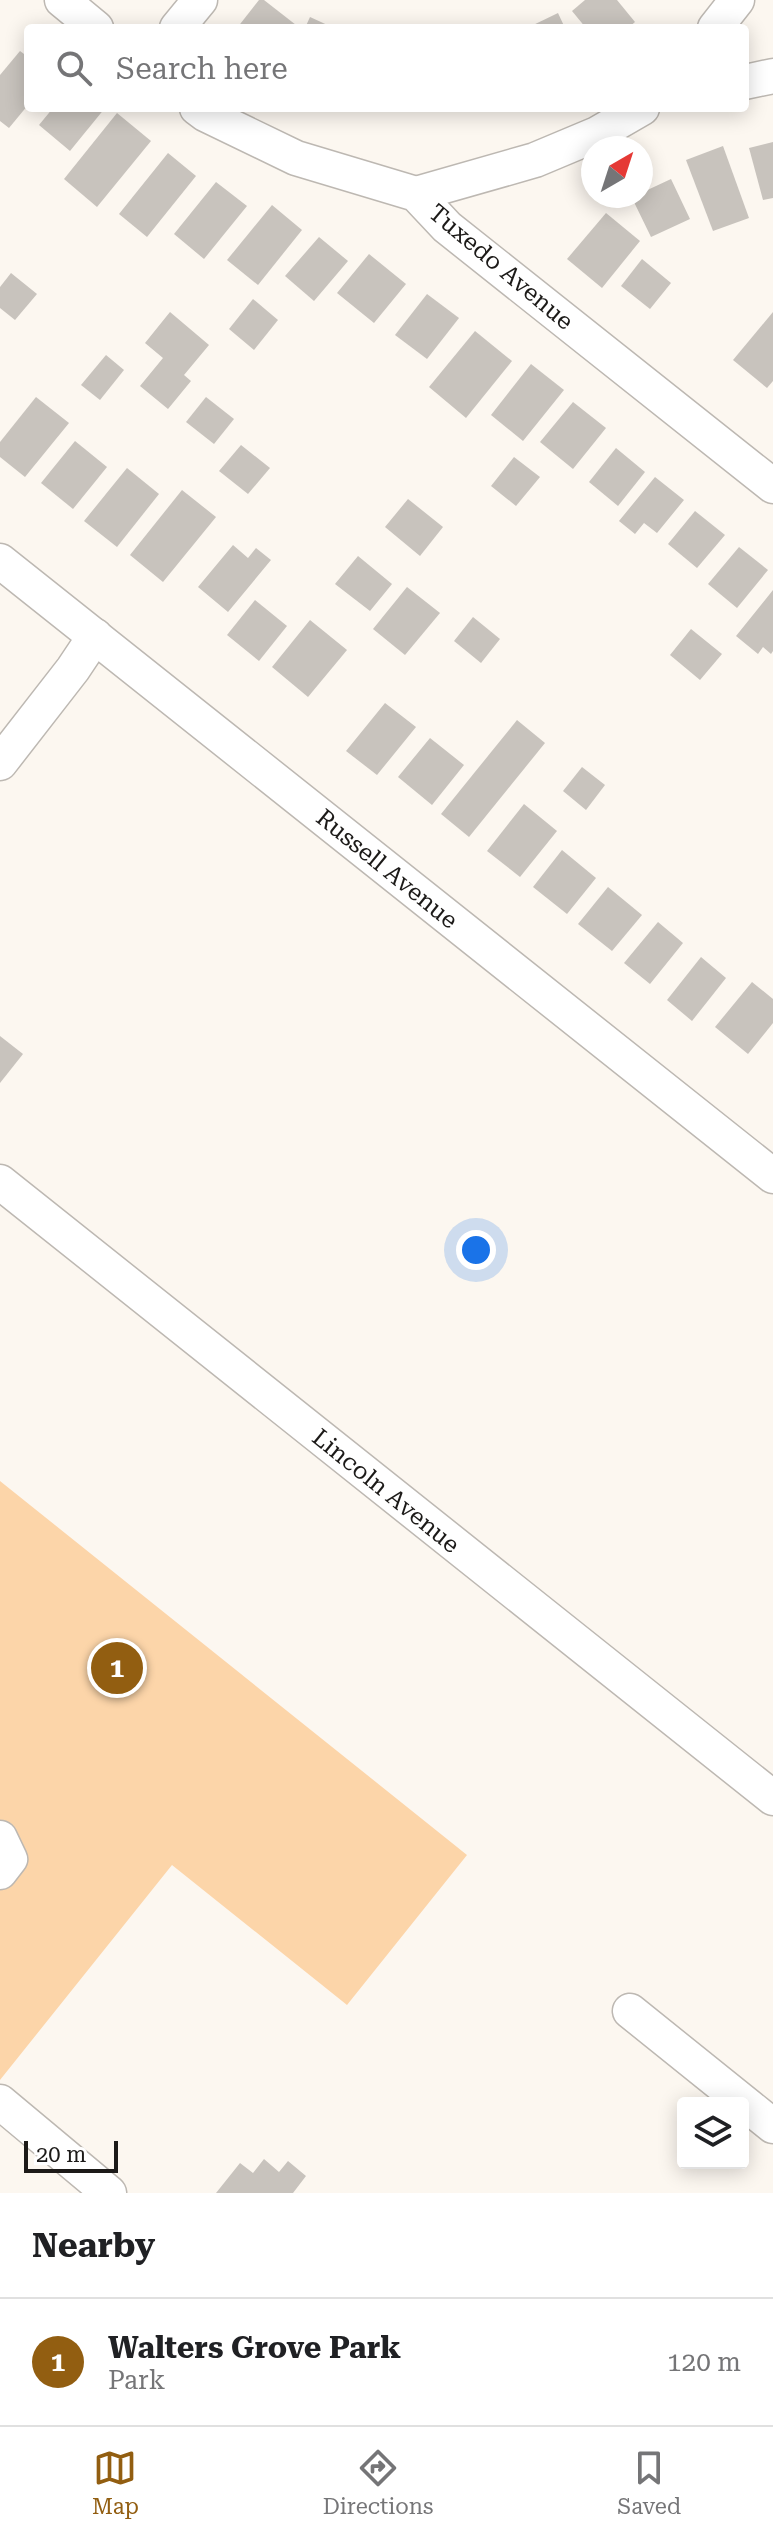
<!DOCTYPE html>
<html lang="en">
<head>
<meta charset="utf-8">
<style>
	:root { --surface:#fff; --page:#f6f6f6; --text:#202124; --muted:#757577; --line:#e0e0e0; --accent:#925e11 }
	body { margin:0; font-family:"Roboto Serif",serif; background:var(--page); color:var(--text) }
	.controls { position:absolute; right:24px; bottom:24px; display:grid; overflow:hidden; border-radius:8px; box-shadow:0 4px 20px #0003 }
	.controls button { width:72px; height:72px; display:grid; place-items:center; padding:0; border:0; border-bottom:2px solid var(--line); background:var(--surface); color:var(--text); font:40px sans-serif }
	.compass { position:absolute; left:581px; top:136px; width:72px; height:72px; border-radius:50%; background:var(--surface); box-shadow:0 4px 20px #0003; rotate:39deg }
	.scale { position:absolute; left:24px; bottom:20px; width:94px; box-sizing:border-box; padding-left:8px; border:4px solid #1c1a18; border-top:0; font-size:22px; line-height:28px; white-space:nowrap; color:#1c1a18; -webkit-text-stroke:6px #fff; paint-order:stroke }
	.you { position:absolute; left:476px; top:1250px; width:28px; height:28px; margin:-20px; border:6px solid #fff; border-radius:50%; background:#1a73e8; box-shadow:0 0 0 12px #1a73e833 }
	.badge { display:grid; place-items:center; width:52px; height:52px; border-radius:50%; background:var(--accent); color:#fff; font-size:26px; font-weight:700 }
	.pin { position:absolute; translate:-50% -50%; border:4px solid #fff; box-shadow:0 2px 8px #0006 }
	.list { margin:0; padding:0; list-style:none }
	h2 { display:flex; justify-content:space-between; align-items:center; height:104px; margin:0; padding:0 32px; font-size:34px }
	h2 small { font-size:26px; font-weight:400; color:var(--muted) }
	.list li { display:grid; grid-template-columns:52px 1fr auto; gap:24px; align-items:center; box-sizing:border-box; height:128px; padding:0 32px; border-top:2px solid var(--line) }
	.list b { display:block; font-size:30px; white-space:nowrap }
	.list p { margin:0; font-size:26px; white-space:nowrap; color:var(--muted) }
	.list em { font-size:26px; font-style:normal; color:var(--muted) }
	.icon { flex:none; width:44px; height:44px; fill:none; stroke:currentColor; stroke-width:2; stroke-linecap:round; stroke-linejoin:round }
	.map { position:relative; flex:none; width:773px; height:2193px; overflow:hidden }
	.search { position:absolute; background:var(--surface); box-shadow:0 4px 20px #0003; left:24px; right:24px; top:24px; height:88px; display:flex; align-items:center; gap:20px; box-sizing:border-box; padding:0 28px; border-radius:8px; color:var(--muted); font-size:30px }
	.sheet { height:232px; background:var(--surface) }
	nav { display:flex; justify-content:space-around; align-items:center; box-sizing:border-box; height:112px; border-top:2px solid var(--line); background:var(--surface); font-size:22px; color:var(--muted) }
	nav a { display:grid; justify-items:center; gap:4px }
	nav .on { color:var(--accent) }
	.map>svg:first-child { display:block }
	.green { fill:#fcd5a9 }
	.building { fill:#c8c3bd }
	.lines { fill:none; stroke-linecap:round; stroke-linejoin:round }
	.minor-casing { stroke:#bdb8b2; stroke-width:37 }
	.minor { stroke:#fff; stroke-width:34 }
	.labels { text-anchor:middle; stroke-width:6; stroke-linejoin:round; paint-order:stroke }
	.street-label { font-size:24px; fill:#1c1a18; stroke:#fff }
</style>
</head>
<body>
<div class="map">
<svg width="773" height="2193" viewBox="0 0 773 2193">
	<rect width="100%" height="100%" fill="#fcf7f0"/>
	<path class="green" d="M0,1481L467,1855L347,2005L172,1865L0,2080Z"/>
	<g class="building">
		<path d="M259,0H264L296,25L293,28H237Z"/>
		<path d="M585,0H617L635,22L628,28H586L572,11Z"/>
		<path d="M558,13L565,28H527Z"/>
		<path d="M310,17L334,28H305Z"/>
		<path d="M20,51L28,57V105L9,128L0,121V75Z"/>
		<path d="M53,108H105L70,151L39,125Z"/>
		<path d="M117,113L151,141L97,207L64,179Z"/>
		<path d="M773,142V198L763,200L749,148Z"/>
		<path d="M723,146L749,218L713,231L686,160Z"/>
		<path d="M168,153L196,176L147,237L119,214Z"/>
		<path d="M671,179L690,219L651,237L632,198L641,196V193Z"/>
		<path d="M216,182L247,206L204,259L174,234Z"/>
		<path d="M272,205L302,230L258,285L227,260Z"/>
		<path d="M606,213L640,241L602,288L567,259Z"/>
		<path d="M319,237L348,261L314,301L285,276Z"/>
		<path d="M369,254L406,284L374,323L337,293Z"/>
		<path d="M642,259L671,283L650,309L621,286Z"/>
		<path d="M11,273L37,294L15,320L0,308V287Z"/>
		<path d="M427,294L459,318L427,359L395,335Z"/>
		<path d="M253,299L278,320L254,350L229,329Z"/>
		<path d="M170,312L209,345L184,375L191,381L168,409L140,386L163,358L145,343Z"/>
		<path d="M773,312V381L767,388L733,360Z"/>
		<path d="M475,331L512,361L466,418L429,387Z"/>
		<path d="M106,355L124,370L100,400L81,385Z"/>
		<path d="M531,364L564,390L523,441L491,415Z"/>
		<path d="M36,397L69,423L25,477L0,457V442Z"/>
		<path d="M206,397L234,419L214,444L186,422Z"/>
		<path d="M573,402L606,428L573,469L540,442Z"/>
		<path d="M75,441L107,467L73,509L41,483Z"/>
		<path d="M241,445L270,468L248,494L219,471Z"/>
		<path d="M616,448L645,472L618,506L589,482Z"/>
		<path d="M514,457L540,477L516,506L491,486Z"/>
		<path d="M127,468L159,494L117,547L84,521Z"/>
		<path d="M655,477L684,500L657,533L644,523L635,534L619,521Z"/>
		<path d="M182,490L216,517L163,582L130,555Z"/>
		<path d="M408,499L443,527L420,556L385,527Z"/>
		<path d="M695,511L725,535L697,568L668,544Z"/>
		<path d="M233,545L248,558L256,548L271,560L228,612L198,587Z"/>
		<path d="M739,547L768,570L737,608L708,584Z"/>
		<path d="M358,556L392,584L370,611L335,584Z"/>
		<path d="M407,587L440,613L405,655L373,629Z"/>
		<path d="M773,590V651L771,654L763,647L758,654L736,636Z"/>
		<path d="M255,600L287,626L259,661L227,635Z"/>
		<path d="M473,617L500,639L481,663L454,641Z"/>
		<path d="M310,620L347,650L308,697L272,667Z"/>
		<path d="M691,629L722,654L700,680L670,655Z"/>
		<path d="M385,703L416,727L377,775L346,751Z"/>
		<path d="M517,720L545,743L469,837L441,814Z"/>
		<path d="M430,738L464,765L432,805L398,777Z"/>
		<path d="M582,767L605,785L586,810L563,791Z"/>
		<path d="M524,804L557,831L520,877L487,851Z"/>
		<path d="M562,850L596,878L567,914L533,887Z"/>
		<path d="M608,887L642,915L612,951L578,924Z"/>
		<path d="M658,922L683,943L650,984L624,963Z"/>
		<path d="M701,957L726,978L692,1021L667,1000Z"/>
		<path d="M752,982L773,999V1023L748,1054L715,1027Z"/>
		<path d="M0,1036L23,1054L0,1083Z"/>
		<path d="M264,2159L279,2172L288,2161L306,2176L293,2193H216L240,2163L253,2173Z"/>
	</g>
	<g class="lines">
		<g class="minor-casing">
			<g id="minor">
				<path d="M62,0L96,28"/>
				<path d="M177,28L200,0"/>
				<path d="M715,28L737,0"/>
				<path d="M745,82L773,76"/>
				<path d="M197,108L205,114L296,158L416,194L447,227L773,486"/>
				<path d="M416,194L535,160L597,134L642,108"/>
				<path d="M0,561L773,1176"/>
				<path d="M0,763L73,669L95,636"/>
				<path d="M0,1182L773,1798"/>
				<path d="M0,1838L10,1859L0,1872"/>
				<path d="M630,2011L773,2126"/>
				<path d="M0,2102L109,2193"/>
			</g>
		</g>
		<use href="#minor" class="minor"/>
	</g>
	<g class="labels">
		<g class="street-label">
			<text transform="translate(501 267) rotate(40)" y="8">Tuxedo Avenue</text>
			<text transform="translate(387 869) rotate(39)" y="8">Russell Avenue</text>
			<text transform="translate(386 1491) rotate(39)" y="8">Lincoln Avenue</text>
		</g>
	</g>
</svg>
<div class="controls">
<button><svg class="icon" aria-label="layers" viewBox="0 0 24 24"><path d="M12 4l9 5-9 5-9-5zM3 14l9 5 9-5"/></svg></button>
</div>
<svg class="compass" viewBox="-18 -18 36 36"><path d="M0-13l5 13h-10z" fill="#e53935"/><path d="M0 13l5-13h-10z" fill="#757577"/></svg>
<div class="scale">20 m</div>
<div class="you"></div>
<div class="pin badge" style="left:117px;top:1668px">1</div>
<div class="search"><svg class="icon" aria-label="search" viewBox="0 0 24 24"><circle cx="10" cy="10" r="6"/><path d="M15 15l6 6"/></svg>Search here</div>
</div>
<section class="sheet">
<h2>Nearby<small></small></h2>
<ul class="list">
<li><span class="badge">1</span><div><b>Walters Grove Park</b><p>Park</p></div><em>120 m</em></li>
</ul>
</section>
<nav>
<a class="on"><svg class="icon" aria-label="map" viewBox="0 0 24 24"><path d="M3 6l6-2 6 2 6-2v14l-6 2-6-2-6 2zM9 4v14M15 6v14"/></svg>Map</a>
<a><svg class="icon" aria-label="directions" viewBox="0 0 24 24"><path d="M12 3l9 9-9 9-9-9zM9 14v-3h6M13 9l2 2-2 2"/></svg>Directions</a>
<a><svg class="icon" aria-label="saved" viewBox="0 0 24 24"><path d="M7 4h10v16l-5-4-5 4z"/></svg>Saved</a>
</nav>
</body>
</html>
